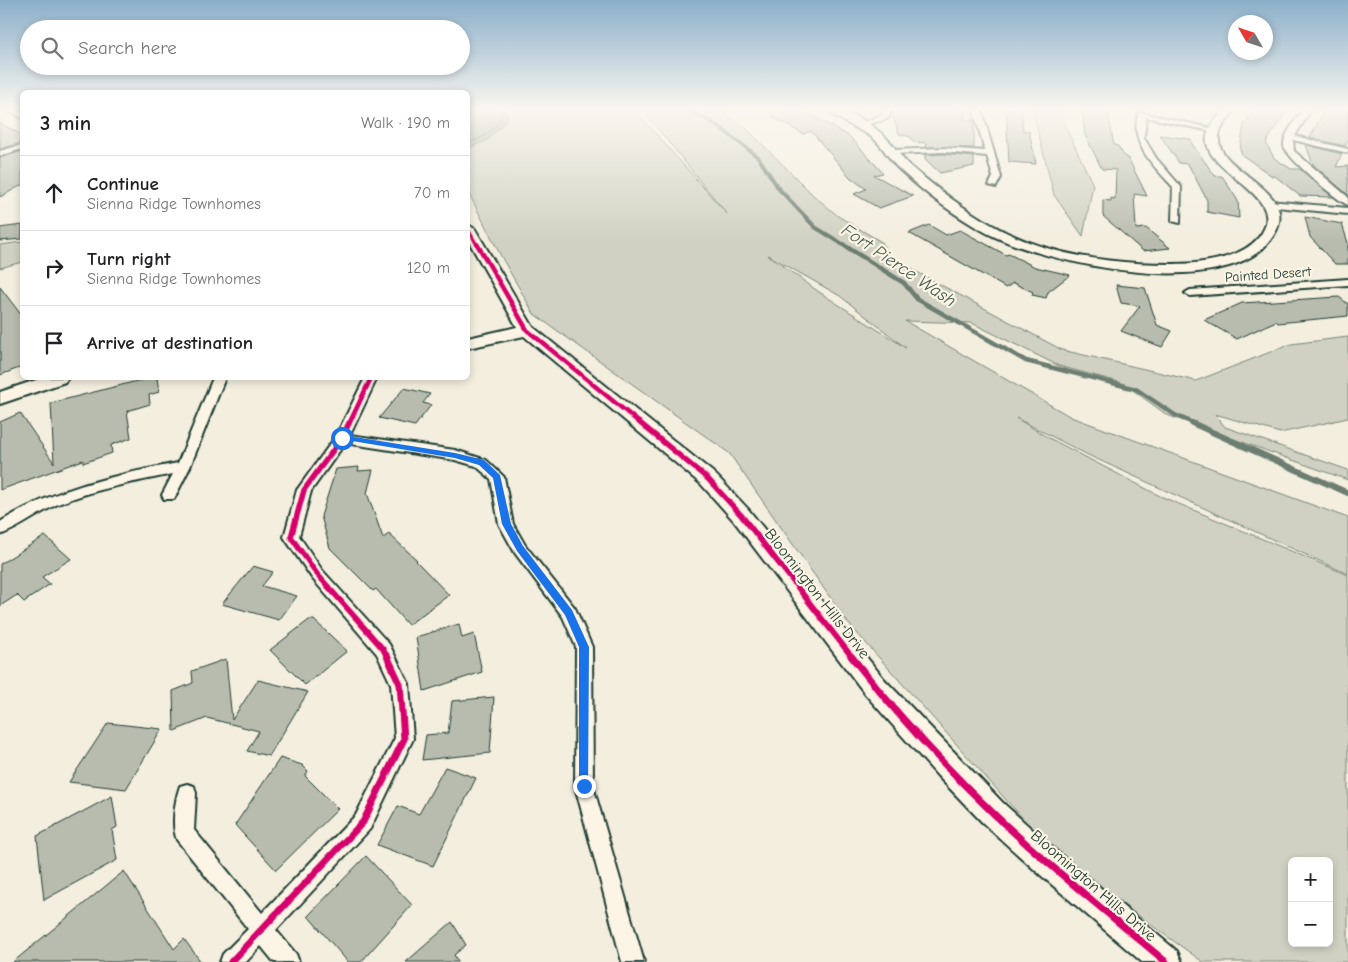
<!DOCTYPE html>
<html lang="en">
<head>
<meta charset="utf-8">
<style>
	:root { --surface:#fff; --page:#f6f6f6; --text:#202124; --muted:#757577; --line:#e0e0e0 }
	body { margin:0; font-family:"Comic Neue",sans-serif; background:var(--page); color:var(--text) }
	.controls { position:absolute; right:15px; bottom:15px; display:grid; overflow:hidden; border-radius:8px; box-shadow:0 2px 8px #0003 }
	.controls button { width:45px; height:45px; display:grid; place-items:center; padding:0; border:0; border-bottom:1px solid var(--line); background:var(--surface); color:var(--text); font:25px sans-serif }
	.compass { position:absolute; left:1228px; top:15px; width:45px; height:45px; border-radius:50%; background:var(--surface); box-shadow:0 2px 8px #0003; rotate:309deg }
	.stop { position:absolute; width:15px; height:15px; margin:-11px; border:4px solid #1a73e8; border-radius:50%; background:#fff }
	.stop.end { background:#1a73e8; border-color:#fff; box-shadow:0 1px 5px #0008 }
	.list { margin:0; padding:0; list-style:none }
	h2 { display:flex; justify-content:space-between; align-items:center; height:65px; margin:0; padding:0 20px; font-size:21px }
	h2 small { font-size:16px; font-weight:400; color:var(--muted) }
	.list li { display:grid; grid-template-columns:32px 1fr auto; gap:15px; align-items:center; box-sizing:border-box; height:75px; padding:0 20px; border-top:1px solid var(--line) }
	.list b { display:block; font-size:19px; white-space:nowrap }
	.list p { margin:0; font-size:16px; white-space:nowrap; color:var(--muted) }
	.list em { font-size:16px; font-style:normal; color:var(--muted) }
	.icon { flex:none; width:28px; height:28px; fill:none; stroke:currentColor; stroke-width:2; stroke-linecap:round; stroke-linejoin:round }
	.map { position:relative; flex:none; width:1348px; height:962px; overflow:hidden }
	.search { position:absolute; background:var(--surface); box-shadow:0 2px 8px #0003; left:20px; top:20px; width:450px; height:55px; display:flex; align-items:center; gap:12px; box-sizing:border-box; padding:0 18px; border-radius:28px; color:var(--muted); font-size:19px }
	.panel { position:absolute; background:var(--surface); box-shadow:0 2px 8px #0003; left:20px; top:90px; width:450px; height:290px; border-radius:8px }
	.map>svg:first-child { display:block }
	.green { fill:#d0d1c2; stroke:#78877b; fill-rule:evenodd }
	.water { fill:#a0a89b; stroke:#6c7d72 }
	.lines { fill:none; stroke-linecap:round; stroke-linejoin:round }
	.shore { stroke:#53685d; stroke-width:1 }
	.stream-far2 { stroke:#6c7d72; stroke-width:4 }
	.stream-far1 { stroke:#6c7d72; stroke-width:4.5 }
	.stream { stroke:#6c7d72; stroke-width:6 }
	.building { fill:#b8bcae; stroke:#1f3d34 }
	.street-casing { stroke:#1f3d34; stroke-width:4 }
	.secondary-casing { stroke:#1f3d34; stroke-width:4 }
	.street { fill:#fcf5e5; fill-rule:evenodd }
	.secondary { fill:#fcf5e5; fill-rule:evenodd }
	.cycleway-far3-casing { stroke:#fcf5e5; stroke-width:5 }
	.cycleway-far2-casing { stroke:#fcf5e5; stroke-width:7 }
	.cycleway-far1-casing { stroke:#fcf5e5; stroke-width:9 }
	.cycleway-casing { stroke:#fcf5e5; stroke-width:10 }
	.cycleway-far3 { stroke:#d6006c; stroke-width:3 }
	.cycleway-far2 { stroke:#d6006c; stroke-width:4.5 }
	.cycleway-far1 { stroke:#d6006c; stroke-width:5.5 }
	.cycleway { stroke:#d6006c; stroke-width:7 }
	.route { fill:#1a73e8 }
	.labels { text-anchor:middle; stroke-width:4.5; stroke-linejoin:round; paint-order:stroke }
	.far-street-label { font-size:14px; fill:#1f3d34; stroke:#fcf5e5 }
	.street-label { font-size:16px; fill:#1f3d34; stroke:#fcf5e5 }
	.water-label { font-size:18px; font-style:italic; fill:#465d53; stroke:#fcf5e5 }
</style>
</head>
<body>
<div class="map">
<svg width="1348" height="962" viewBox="0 0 1348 962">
	<rect width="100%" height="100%" fill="#f3eede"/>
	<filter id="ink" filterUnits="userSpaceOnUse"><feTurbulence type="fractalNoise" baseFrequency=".02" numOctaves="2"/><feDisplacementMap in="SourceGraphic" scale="10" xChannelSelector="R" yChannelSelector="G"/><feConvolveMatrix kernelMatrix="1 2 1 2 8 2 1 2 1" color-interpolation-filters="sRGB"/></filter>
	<g filter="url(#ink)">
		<g class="green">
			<path d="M468,108H633L727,214L641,108H716L746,128L813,195L838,216L883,243L889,257L1062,350L1196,381L1291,344L1348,337V418L1280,433L1215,414L1225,427L1348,470V480L1167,415L1123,383L1059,366L972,323L905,321L1071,417L1348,518V574L1088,455L1016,418L1047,437L1160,496L1348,575V962H1203L1059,859L848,623L729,453L534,314L502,258L468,192ZM768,255L840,296L906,348L819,292ZM1292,861H1329V943H1292Z"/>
			<path d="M1032,108H1057L1093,185L1083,236L1054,195Z"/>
			<path d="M22,242V262L0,268V245Z"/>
		</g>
		<path class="water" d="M468,108H507L508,119L488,140L468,148Z"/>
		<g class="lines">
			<path class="shore" d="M468,143C484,138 503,126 503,108"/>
			<path class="stream-far2" d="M685,108L714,123L758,157L779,189L815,227L844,245"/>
			<path class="stream-far1" d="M842,244L904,283L917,299L1026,361L1136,389L1175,415L1195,424"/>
			<path class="stream" d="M1192,423L1348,493"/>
		</g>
		<g class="building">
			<path d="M790,108H798L849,136L883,173L874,175L913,196L879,208L854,194L866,189L850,177L811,131L803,134L771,116L792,110Z"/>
			<path d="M893,108H963L965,120H974V148L926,147L927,143L913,142L911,137L899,134L892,114Z"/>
			<path d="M1006,108H1021L1023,131H1029L1036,164L1009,162Z"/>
			<path d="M1082,108H1107L1114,145L1118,146L1125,157L1128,158L1147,196L1134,194L1136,229L1146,228L1170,248L1143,251L1103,216V200L1111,201V198L1115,199L1116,170L1102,169L1085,135Z"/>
			<path d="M1256,108H1288L1266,143L1274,158L1291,169H1300L1333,197L1300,196L1275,176H1272L1242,155L1240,149L1244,124Z"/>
			<path d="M1326,108H1348V140L1345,146L1310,138Z"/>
			<path d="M0,123L22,135V143L0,149Z"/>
			<path d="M1160,135L1191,139L1192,144L1215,176H1222L1238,201L1239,218L1207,212V200L1188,164L1179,163Z"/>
			<path d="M1306,145L1342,154L1336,167L1348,166V195L1313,164Z"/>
			<path d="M22,151V185L0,197V158Z"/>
			<path d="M943,154L974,157V166L940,173L925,159V155Z"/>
			<path d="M1305,217L1342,224L1348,243V264H1335L1310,237Z"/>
			<path d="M22,225V239L0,241V228Z"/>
			<path d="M929,225L946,235L960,230L1006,255L1009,254L1035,267L1070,275L1048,292L1046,298L1032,295L1033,292L1013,283L1006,288L909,233Z"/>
			<path d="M1116,285L1145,288L1157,325L1172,331L1162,347L1121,331L1140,306L1121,303Z"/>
			<path d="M0,287L22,316V367L0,375Z"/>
			<path d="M1339,297L1348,304V316L1278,323L1276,321L1237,339L1204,320L1242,303Z"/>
			<path d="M149,378H157L159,392L149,395L150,404L127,411L131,438L111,445L112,453L83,463V460L0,490V422L20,413L54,463L51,403Z"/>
			<path d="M404,388L430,394L423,403L431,405L415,426L379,418Z"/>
			<path d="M359,467L358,471L373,470L367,493L383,538L389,534L417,560L416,561L449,595L408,625L376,589L373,591L330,548L321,516L336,469Z"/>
			<path d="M45,536L71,559L42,577L50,584L24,602L17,595L0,606V564Z"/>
			<path d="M253,566L273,572L262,586L297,596L279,620L222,604Z"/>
			<path d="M309,620H314L347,651L305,685L270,650Z"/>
			<path d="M459,624L462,638L474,634L482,672L424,691L416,637Z"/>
			<path d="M226,659L232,720L258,680L308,692L269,756L247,751L259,731L207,718L174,731L173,691L193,683L192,671Z"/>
			<path d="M494,697L490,753L422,760L426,735L448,733L452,701Z"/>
			<path d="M108,723L162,729L126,789L69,782Z"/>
			<path d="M280,758L302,765L308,771L305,776L338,809L276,870L235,825Z"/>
			<path d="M445,767L476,778L433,866L377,845L398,806L419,814Z"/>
			<path d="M112,796L117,827L112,830L117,860L44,900L37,836Z"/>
			<path d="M366,856L412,905L361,962H348L308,916Z"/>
			<path d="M124,871L174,949L184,939L201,962H13Z"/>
			<path d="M452,922L466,945L454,955L458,962H406Z"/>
		</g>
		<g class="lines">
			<g class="street-casing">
				<g id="street">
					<path d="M3,108H12L22,113V118Z"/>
					<path d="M883,108H891L889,118L860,127L856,125L882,115Z"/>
					<path d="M973,108H981L1001,177L996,187L989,185L993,177L987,156L943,152L892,154L888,152L892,150L943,148L985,151Z"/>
					<path d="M1304,108H1312L1295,136L1348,149V153L1293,140L1294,151L1348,197V205C1338,201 1284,156 1284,145C1284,133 1298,118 1304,108Z"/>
					<path d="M1139,112L1219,130L1215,132L1146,117L1144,138L1156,158L1181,187L1180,223L1172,221L1173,187C1154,166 1128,143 1139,112Z"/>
					<path d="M22,145V149L0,156V151Z"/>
					<path d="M1269,201L1348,208V214L1266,206V202Z"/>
					<path d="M1348,279V285L1190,296L1185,293L1190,290Z"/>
					<path d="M213,378H225L190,467L174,499H164L162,495L173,474C134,482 95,489 58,504C38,513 20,528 0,535V522C55,488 115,475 178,463Z"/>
					<path d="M365,378H377L350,435L455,450L486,460L504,477L513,524L525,545L575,608L592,647L593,786L644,962H622L575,786L576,647L563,617L515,553L499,524L491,479L476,466L455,460L345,443L311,491L299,536L322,570L389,644L409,684L413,739L370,829L276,930L296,954L299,962H274L261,946L246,962H220L223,954L248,929L177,840C171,826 175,800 180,786L187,784L194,786L196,793L194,830L262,913L356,815L395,738L391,684L377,654L312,578L284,537L297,490L336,436Z"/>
				</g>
			</g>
			<g class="secondary-casing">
				<g id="secondary">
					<path d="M826,108C847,108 873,124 888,140C896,148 901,158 910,166C935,187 963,209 992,225C1045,255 1111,264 1171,264C1199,264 1240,260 1259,237C1293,194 1201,174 1207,136C1209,125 1219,116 1225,108H1236C1231,117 1220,125 1219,136C1214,172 1300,188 1275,233C1235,306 1044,264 985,232C955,216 925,193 900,170C889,160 884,147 873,138C861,129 833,118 826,108Z"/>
					<path d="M468,225L475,229L533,327L715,474L748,509L884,679L957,755L1003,803L1056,851L1177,951L1182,962H1142L1036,871L983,823L937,775L866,695L734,521L701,484L524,336L468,348V338L517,327L468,240Z"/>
					<path d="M42,378H68L65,382L0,404V392Z"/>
				</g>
			</g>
			<use href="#street" class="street"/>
			<use href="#secondary" class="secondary"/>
			<g class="cycleway-far3-casing">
				<path id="cycleway-far3" d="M468,229L477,245"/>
			</g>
			<g class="cycleway-far2-casing">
				<g id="cycleway-far2">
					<path d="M477,244L527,330L641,424"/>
					<path d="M349,424L371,378"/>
				</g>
			</g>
			<g class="cycleway-far1-casing">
				<g id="cycleway-far1">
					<path d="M349,423L342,438L304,490L291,537L317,574L383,649L387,657"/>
					<path d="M640,423L708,479L741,515L852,657"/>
				</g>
			</g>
			<g class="cycleway-casing">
				<g id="cycleway">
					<path d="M851,656C894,711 943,765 994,814C1048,866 1108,913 1166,962"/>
					<path d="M231,962L363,822L404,739L400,684L387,656"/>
				</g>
			</g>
			<use href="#cycleway-far3" class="cycleway-far3"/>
			<use href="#cycleway-far2" class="cycleway-far2"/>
			<use href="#cycleway-far1" class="cycleway-far1"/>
			<use href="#cycleway" class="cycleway"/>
		</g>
	</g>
	<linearGradient id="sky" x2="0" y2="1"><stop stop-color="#8bafc9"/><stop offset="0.45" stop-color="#faf7f0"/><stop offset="1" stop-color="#faf7f0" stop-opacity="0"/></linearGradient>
	<rect width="1348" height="242" fill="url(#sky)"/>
	<path class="route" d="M342,435L455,453L484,460L500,475L511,524L523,546L572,610L589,647L588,790H581L579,786V647L565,615L517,551L502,524L493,478L479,465L455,458L340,439V436Z"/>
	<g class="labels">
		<g class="far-street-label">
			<text transform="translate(1268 274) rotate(-4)" y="5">Painted Desert</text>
		</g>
		<g class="street-label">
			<text transform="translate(818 593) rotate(52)" y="6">Bloomington Hills Drive</text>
			<text transform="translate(1094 885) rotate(41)" y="6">Bloomington Hills Drive</text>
		</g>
		<g class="water-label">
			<text transform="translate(899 265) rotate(34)" y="6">Fort Pierce Wash</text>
		</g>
	</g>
</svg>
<div class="controls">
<button>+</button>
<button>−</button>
</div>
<svg class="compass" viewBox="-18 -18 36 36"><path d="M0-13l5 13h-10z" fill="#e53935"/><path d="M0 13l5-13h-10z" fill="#757577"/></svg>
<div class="stop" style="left:342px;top:438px"></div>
<div class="stop end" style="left:584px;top:786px"></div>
<div class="search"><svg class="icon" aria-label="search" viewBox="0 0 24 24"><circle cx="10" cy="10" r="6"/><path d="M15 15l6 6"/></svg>Search here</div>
<section class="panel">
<h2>3 min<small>Walk · 190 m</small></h2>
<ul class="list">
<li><svg class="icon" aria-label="ahead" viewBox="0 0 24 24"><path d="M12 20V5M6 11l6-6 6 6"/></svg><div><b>Continue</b><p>Sienna Ridge Townhomes</p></div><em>70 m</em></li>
<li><svg class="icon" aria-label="right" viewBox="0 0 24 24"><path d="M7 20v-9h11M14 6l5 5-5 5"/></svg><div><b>Turn right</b><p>Sienna Ridge Townhomes</p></div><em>120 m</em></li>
<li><svg class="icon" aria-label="arrive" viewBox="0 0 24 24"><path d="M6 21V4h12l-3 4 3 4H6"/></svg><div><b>Arrive at destination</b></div></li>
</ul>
</section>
</div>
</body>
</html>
